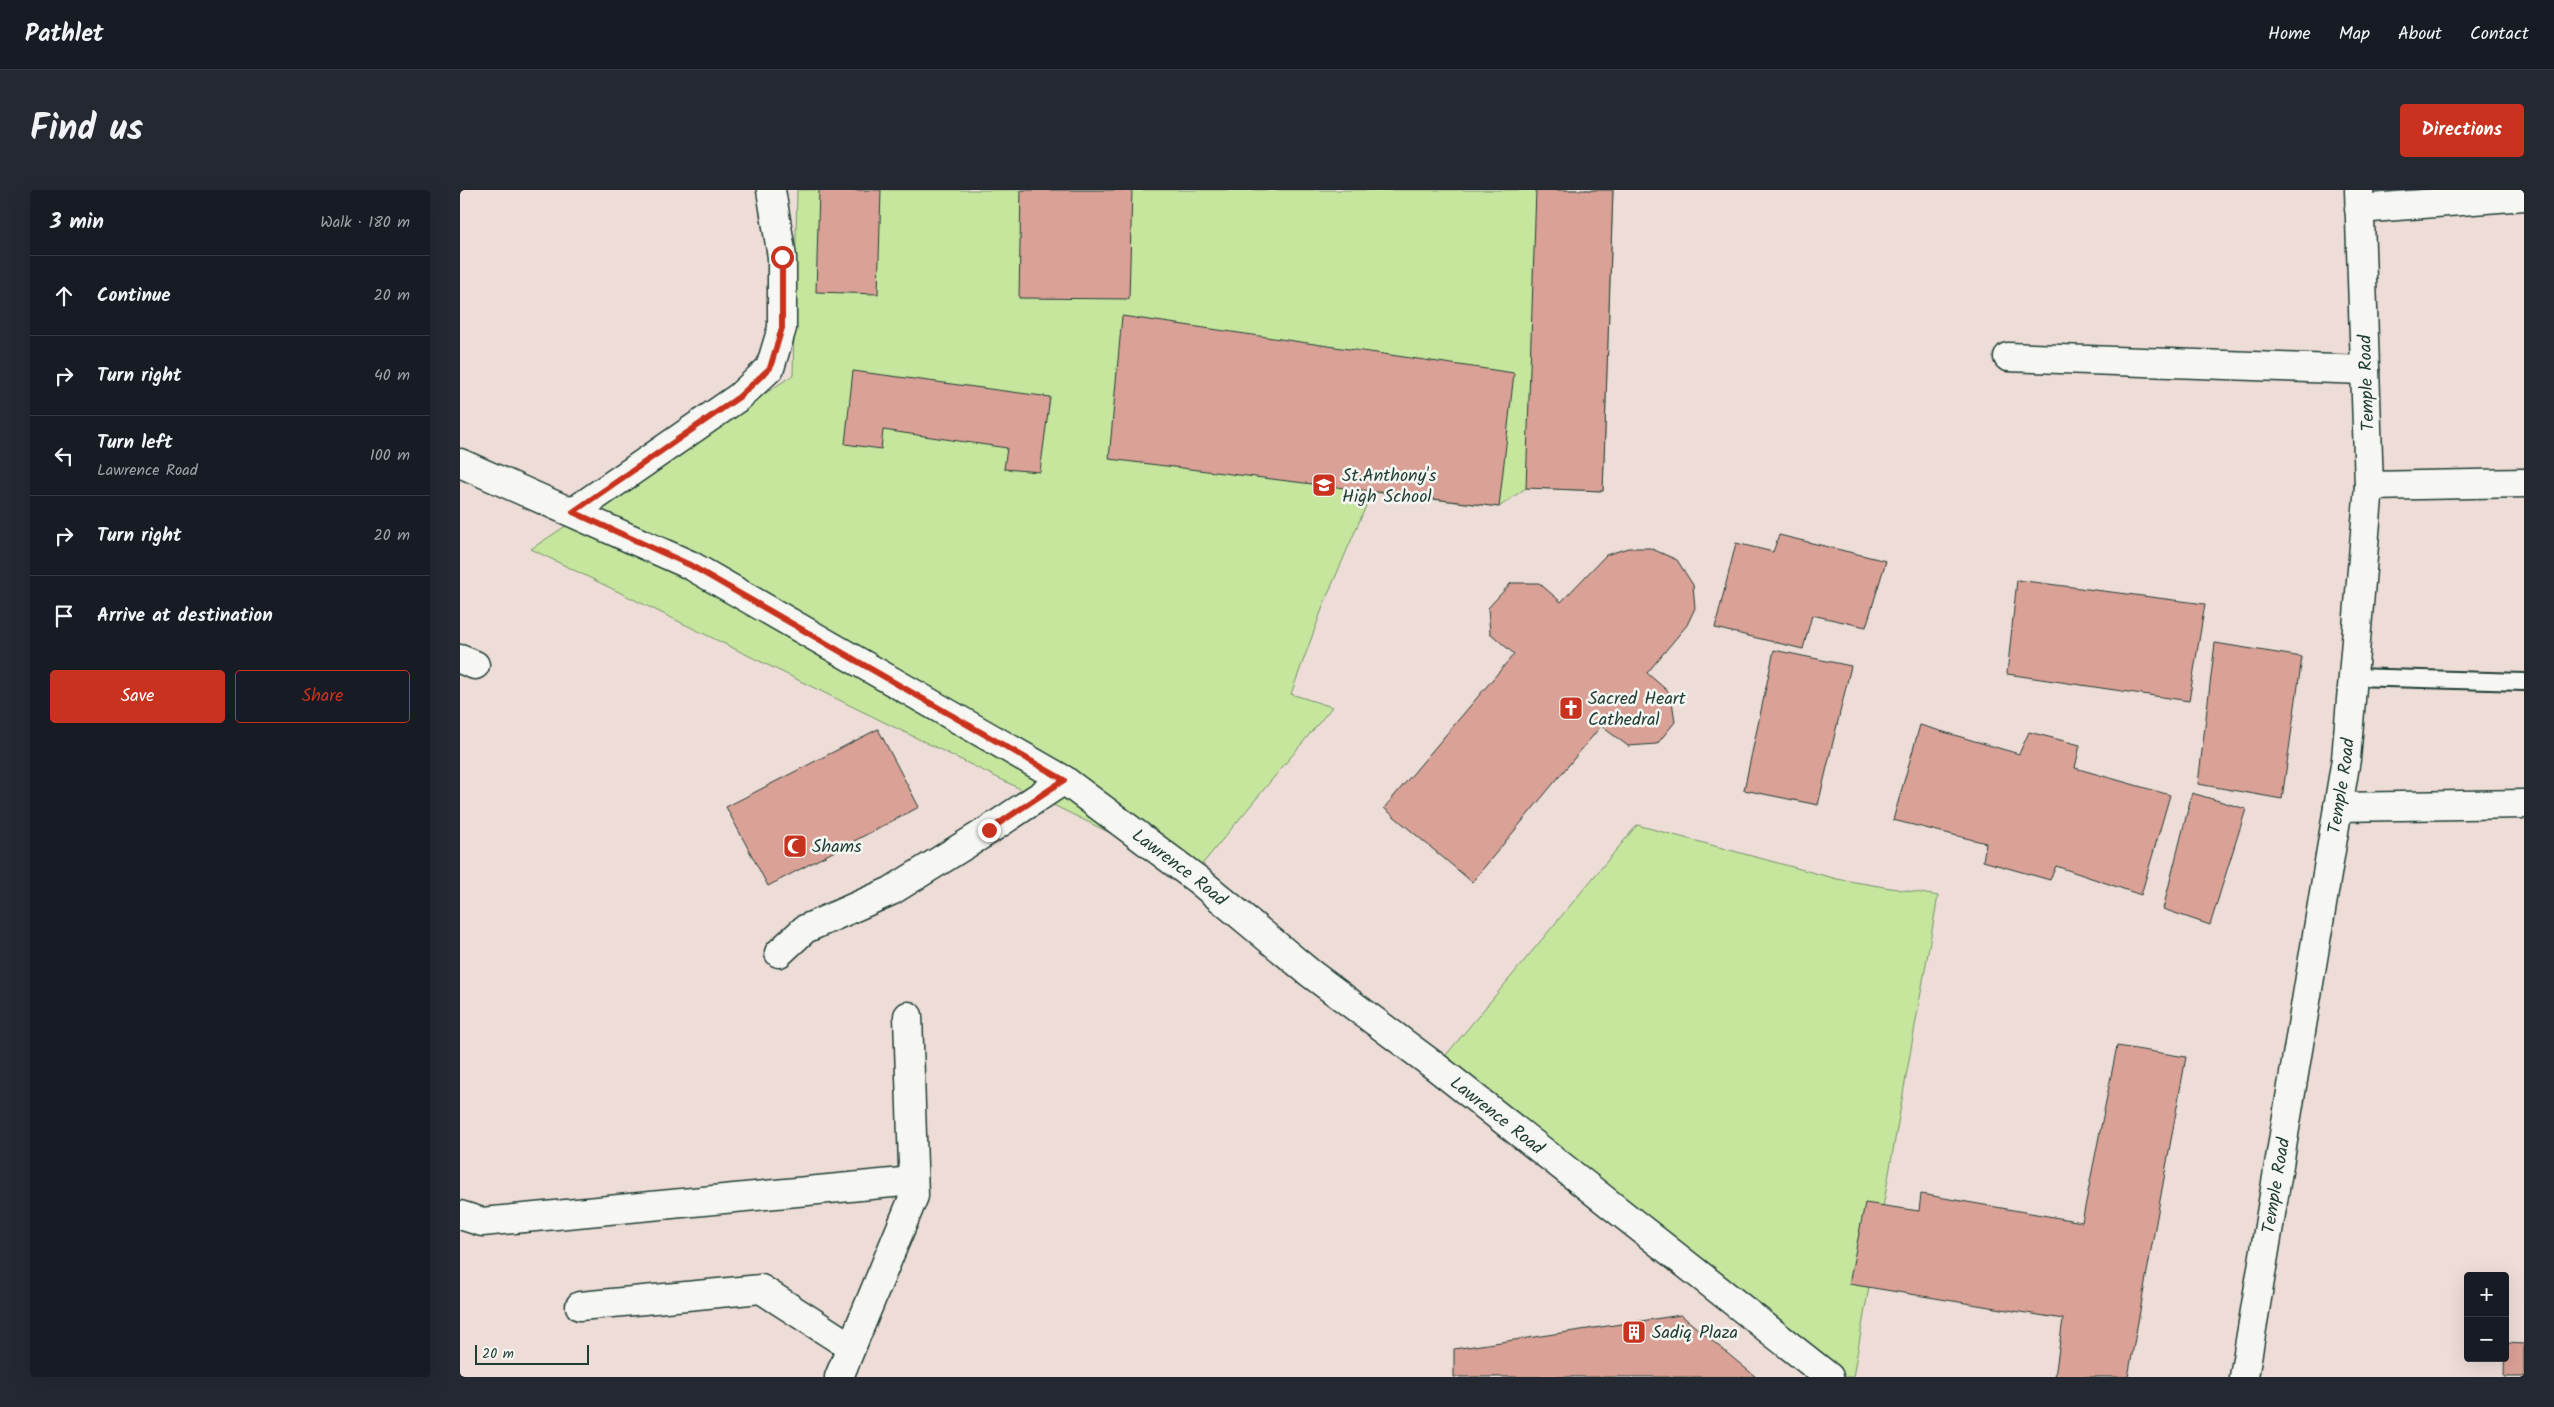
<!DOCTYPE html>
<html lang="en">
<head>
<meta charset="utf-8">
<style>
	:root { --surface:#171b24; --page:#242831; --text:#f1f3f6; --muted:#9ea1a6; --line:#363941; --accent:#c8321e }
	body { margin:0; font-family:Kalam,sans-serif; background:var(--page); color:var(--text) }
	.controls { position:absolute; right:15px; bottom:15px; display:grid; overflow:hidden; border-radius:5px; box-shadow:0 5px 20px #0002 }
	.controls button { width:45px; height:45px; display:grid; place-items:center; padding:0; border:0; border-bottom:1px solid var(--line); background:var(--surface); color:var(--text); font:25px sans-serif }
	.scale { position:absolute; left:15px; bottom:12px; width:114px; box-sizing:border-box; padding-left:5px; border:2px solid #1f3d34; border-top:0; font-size:14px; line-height:18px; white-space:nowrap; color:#1f3d34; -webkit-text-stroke:4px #f6f6f2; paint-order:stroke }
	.stop { position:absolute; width:15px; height:15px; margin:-11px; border:4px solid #c8321e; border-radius:50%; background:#fff }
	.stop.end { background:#c8321e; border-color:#fff; box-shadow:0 1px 5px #0008 }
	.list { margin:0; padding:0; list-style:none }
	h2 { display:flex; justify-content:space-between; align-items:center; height:65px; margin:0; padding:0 20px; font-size:21px }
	h2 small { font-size:16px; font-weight:400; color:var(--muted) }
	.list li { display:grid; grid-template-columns:32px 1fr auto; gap:15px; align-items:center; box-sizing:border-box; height:80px; padding:0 20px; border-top:1px solid var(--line) }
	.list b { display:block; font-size:19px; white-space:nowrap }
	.list p { margin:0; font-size:16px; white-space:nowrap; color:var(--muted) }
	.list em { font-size:16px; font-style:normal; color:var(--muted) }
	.actions { display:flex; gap:10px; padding:15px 20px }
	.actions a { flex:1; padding:11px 0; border:1px solid var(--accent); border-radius:5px; text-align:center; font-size:18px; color:var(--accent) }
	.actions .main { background:var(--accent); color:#fff }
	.icon { flex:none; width:28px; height:28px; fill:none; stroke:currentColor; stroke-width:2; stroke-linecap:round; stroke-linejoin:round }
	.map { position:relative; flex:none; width:2064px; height:1187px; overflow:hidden; border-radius:5px }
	header { display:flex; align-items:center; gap:30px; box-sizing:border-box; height:70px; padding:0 25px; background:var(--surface); border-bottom:1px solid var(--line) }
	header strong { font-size:24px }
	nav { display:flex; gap:28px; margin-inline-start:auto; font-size:18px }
	.intro { display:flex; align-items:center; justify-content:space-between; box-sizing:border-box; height:120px; padding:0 30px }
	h1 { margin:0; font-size:35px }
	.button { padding:12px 22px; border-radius:5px; background:var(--accent); color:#fff; font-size:18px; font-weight:700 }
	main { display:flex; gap:30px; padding:0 30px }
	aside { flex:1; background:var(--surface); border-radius:5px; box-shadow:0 5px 20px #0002 }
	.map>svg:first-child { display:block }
	.green { fill:#c6e69e; stroke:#729269 }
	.building { fill:#daa197; stroke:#1f3d34 }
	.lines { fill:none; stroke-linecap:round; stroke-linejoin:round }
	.service-casing { stroke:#1f3d34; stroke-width:20 }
	.minor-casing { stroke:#1f3d34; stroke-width:31 }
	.tertiary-casing { stroke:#1f3d34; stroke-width:31 }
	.secondary-casing { stroke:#1f3d34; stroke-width:31 }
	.service { stroke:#f6f6f2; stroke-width:16 }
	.minor { stroke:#f6f6f2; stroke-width:28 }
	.tertiary { stroke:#f6f6f2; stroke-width:28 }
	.secondary { stroke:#f6f6f2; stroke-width:28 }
	.route { stroke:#c8321e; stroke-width:6 }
	.labels { text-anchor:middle; stroke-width:5; stroke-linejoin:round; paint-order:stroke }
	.street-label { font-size:18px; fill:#1f3d34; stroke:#f6f6f2 }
	.poi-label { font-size:18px; fill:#1f3d34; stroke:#f6f6f2; text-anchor:start }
</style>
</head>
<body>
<header>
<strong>Pathlet</strong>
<nav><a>Home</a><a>Map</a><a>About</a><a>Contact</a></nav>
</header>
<div class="intro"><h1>Find us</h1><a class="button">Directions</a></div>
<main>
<aside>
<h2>3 min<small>Walk · 180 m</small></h2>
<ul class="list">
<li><svg class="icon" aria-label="ahead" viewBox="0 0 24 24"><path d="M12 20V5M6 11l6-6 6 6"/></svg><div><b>Continue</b></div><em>20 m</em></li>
<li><svg class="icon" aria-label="right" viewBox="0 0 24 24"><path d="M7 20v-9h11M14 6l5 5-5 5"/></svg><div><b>Turn right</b></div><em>40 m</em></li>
<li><svg class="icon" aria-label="left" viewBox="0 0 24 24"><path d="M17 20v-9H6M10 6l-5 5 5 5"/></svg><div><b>Turn left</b><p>Lawrence Road</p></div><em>100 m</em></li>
<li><svg class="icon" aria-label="right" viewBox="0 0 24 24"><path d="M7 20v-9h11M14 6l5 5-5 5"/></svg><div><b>Turn right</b></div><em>20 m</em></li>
<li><svg class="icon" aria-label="arrive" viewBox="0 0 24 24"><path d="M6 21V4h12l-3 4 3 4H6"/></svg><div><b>Arrive at destination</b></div></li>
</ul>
<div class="actions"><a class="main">Save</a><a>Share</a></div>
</aside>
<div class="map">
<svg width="2064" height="1187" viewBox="0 0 2064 1187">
	<rect width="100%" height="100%" fill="#eedcd7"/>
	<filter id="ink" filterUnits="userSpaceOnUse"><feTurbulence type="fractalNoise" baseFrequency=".02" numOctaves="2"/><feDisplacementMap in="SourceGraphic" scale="10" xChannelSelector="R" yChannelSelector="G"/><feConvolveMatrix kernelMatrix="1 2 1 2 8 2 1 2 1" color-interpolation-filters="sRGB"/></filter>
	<g filter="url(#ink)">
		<g class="green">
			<path d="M337,0H1153L1143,301L1066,298L1039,317L912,302L865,411L831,504L872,517L734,684L71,359L333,185Z"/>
			<path d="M1177,635L1377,689L1478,706L1393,1187H1369L976,877Z"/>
		</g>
		<g class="building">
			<path d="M359,0H421L418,104L356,102Z"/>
			<path d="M561,0H672L669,109L559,108Z"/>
			<path d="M1076,0H1153L1143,301L1066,298Z"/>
			<path d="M662,126L1054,183L1039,317L649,269Z"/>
			<path d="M393,181L590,207L580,282L544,279L547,258L423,240L421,259L385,254Z"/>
			<path d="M1319,345L1426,371L1406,437L1352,425L1343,459L1255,438L1276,353L1313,362Z"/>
			<path d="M1168,358H1190L1217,370L1233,395L1235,418L1227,435L1187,483L1211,504L1215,532L1197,554L1168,556L1141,536L1012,692L924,618L1054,464L1030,443L1028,418L1051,393H1079L1101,412L1146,365Z"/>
			<path d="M1557,390L1745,414L1729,511L1547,484Z"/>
			<path d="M1755,453L1842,467L1822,609L1738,594Z"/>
			<path d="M1314,460L1391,476L1358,615L1284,600Z"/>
			<path d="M1460,535L1559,564L1569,542L1620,555L1615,578L1710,605L1681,705L1596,676L1590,690L1523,671L1526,653L1433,630Z"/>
			<path d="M418,539L459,617L308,696L266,617Z"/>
			<path d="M1732,603L1786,619L1750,735L1703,719Z"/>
			<path d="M1657,856L1726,867L1668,1187H1595L1603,1129L1389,1094L1405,1013L1459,1021L1461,1004L1622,1032Z"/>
			<path d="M1221,1125L1296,1187H994V1159Z"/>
			<path d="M2045,1153L2064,1154V1187H2044Z"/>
		</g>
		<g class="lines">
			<g class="service-casing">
				<path id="service" d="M1893,487L2064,492"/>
			</g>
			<g class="minor-casing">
				<g id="minor">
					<path d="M1899,19L2064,6"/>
					<path d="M1548,167L1905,180"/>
					<path d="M1909,296L2064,293"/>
					<path d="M113,322L279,207L310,178L322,138V67L311,0"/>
					<path d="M0,469L15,475"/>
					<path d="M1878,617L2064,614"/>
					<path d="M319,763L345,739L431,701L529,640L604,590"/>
					<path d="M0,1025L22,1032L453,991"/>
					<path d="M120,1116L301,1099L391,1157"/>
					<path d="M379,1187L454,1006L448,826"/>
				</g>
			</g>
			<g class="tertiary-casing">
				<g id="tertiary">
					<path id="s1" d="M1784,1187L1886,569L1909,296L1899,0"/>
				</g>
			</g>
			<g class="secondary-casing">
				<g id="secondary">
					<path id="s2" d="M0,273L230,375L604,590L738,690L850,783L976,877L1369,1187"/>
				</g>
			</g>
			<use href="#service" class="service"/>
			<use href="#minor" class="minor"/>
			<use href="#tertiary" class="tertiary"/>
			<use href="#secondary" class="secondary"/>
		</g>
	</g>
	<g class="lines" filter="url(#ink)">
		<path class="route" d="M322,67V138L310,178L279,207L113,322L230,375L604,590L529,640"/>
	</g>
	<defs>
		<g id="school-square" transform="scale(1.25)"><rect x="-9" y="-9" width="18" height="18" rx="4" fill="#c8321e" stroke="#f6f6f2"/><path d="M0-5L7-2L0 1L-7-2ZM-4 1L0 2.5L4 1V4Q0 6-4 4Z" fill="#fff"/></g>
		<g id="church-square" transform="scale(1.25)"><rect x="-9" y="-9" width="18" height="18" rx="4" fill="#c8321e" stroke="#f6f6f2"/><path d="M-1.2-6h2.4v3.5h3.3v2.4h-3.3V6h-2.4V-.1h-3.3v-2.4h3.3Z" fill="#fff"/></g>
		<g id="mosque-square" transform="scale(1.25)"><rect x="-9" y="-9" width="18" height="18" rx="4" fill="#c8321e" stroke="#f6f6f2"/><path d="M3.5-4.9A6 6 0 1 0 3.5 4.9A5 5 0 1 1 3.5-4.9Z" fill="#fff"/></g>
		<g id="building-square" transform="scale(1.25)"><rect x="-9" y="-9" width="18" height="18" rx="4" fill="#c8321e" stroke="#f6f6f2"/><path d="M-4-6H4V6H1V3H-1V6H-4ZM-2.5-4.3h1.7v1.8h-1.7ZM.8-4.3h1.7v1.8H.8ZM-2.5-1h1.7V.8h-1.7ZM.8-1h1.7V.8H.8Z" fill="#fff"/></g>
	</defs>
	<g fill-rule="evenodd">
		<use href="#school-square" x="864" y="295"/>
		<use href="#church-square" x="1111" y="518"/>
		<use href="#mosque-square" x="335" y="656"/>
		<use href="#building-square" x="1174" y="1142"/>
	</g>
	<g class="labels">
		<g class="street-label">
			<text transform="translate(1906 193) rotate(-92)" y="6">Temple Road</text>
			<text dy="6" stroke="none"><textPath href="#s1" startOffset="599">Temple Road</textPath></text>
			<text dy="6" stroke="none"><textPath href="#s2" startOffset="828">Lawrence Road</textPath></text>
			<text dy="6" stroke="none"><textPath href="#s2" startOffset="1231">Lawrence Road</textPath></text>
			<text dy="6" stroke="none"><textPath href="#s1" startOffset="194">Temple Road</textPath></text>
		</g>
		<g class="poi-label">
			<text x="882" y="291">St.Anthony's<tspan x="882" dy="21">High School</tspan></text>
			<text x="1128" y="514">Sacred Heart<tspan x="1128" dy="21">Cathedral</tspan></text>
			<text x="352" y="662">Shams</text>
			<text x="1192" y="1148">Sadiq Plaza</text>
		</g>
	</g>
</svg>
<div class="controls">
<button>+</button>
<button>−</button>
</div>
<div class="scale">20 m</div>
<div class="stop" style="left:322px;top:67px"></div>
<div class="stop end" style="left:529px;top:640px"></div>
</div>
</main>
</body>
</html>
